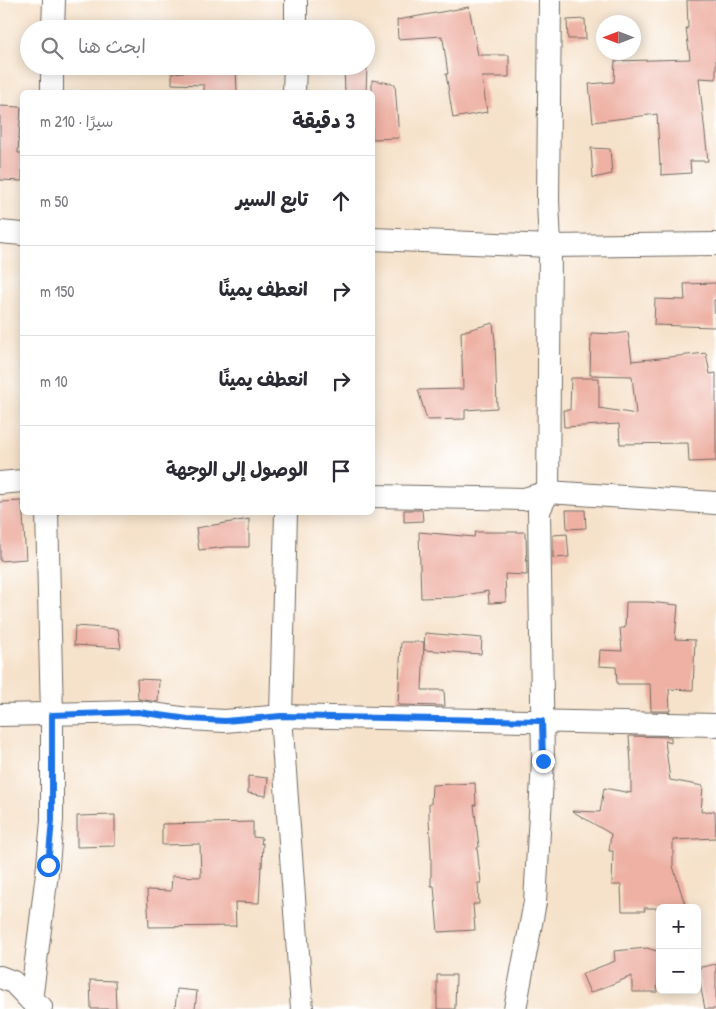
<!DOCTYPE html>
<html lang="ar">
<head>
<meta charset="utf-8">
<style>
	:root { --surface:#fff; --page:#f7f7f7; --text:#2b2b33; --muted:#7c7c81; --line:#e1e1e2 }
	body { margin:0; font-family:"Patrick Hand","Playpen Sans Arabic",sans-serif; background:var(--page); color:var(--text); direction:rtl }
	.controls { position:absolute; right:15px; bottom:15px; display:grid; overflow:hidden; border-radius:8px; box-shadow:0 2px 12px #0003 }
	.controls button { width:45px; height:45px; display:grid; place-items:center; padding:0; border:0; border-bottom:1px solid var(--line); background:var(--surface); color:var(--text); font:25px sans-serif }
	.compass { position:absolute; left:596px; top:15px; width:45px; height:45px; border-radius:50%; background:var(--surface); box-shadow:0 2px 12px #0003; rotate:270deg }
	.stop { position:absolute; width:15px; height:15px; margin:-11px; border:4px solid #1a73e8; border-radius:50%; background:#fff }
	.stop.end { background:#1a73e8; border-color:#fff; box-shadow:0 1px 5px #0008 }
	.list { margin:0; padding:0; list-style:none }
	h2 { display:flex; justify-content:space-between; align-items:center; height:65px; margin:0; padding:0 20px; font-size:21px }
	h2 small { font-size:16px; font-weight:400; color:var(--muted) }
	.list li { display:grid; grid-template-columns:32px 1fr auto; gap:15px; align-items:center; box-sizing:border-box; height:90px; padding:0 20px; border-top:1px solid var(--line) }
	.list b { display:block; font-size:19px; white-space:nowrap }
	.list em { font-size:16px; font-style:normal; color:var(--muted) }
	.icon { flex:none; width:28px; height:28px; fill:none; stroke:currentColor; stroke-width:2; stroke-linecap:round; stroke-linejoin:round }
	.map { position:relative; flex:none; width:716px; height:1009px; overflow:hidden; direction:ltr }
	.search { position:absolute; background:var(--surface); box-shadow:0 2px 12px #0003; left:20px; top:20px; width:355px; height:55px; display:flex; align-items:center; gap:12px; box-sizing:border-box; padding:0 18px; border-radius:28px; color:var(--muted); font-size:19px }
	.panel { position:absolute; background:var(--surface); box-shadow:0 2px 12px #0003; left:20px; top:90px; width:355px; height:425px; border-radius:8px; direction:rtl }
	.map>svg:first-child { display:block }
	.building { fill:#eeb1a4 }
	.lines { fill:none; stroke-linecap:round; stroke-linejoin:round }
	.minor-casing { stroke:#726b63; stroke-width:24 }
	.minor { stroke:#fff; stroke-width:22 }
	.route { stroke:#1a73e8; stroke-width:6 }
</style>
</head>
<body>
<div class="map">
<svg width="716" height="1009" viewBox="0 0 716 1009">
	<rect width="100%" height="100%" fill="#fff"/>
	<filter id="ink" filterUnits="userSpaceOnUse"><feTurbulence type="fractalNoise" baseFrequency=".02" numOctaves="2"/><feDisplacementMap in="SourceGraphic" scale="10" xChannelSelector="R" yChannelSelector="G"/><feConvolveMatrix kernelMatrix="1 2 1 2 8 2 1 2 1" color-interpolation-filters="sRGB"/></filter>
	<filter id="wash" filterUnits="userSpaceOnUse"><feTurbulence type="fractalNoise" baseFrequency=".0096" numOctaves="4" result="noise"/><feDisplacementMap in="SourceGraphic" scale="20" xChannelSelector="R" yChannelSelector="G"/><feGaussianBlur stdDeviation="1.12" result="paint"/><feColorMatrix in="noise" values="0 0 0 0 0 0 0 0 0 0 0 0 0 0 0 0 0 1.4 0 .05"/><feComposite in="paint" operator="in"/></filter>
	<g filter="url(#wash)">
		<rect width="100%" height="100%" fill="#f6e2ca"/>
		<g id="blocks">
			<g class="building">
				<path d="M687,0H716V79L699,78L708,161H690L691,173L661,175V164L660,165L657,114L593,122L589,84L614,82L615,61L690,59L686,28H688Z"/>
				<path d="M469,7L478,55H509V77H482L487,112L453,118L446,74H448L443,39L442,40V36L398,39L397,20Z"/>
				<path d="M585,19L586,39H568L567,20Z"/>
				<path d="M344,66H367L366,92H345Z"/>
				<path d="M236,67L237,92H204V85L172,84V73Z"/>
				<path d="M372,80L395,84L399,138L372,139Z"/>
				<path d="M0,106L21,107L18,153H22V181L0,180Z"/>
				<path d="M591,148L610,149L612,174L593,178Z"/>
				<path d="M716,283V300H714L715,327L654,325L655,299L685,300L684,284Z"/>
				<path d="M493,323L495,341L497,408L465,410V419L427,420L418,390L463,389L461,332Z"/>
				<path d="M628,332L632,361L706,353L710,374L716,373V461L689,462L688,443L620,444L619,424L564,427L563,410H570L571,378H599V408L636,414L632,376L590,375L591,333L617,334Z"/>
				<path d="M22,501L26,559L0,561V502Z"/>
				<path d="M404,510H422L423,521L404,522Z"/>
				<path d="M566,510H585L586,528L567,529Z"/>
				<path d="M249,519V547H227L199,550L196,528Z"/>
				<path d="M419,532L474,537L475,532H525V538H526L527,575L505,574L506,602L489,603L488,591L455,597L421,598Z"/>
				<path d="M567,534L569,557L553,558V535Z"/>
				<path d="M626,602H648L678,605L675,639L695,640L693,690L669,689L670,711H651L650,684H617L616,667L599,666L600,650L622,651L620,628H625Z"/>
				<path d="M75,626L118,629L121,648L74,645Z"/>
				<path d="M425,633L482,638L481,654L424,650Z"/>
				<path d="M401,642H424L422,690H444L445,706L398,705Z"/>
				<path d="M137,679L159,680L158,702L138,699Z"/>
				<path d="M629,736L671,737V743L665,741L670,780L703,786L701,812L715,811L716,838L673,840V866L686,908H644L645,911H622L621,885H612L613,851H609L611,834L572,811L600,812L604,788L631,793V763Z"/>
				<path d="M248,776L268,778L266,796L248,793Z"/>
				<path d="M475,783L476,805H474L479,847L477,848L481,883H478L479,904H473L475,930L438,932L434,886H431V853L429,819V804H431L432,785Z"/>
				<path d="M115,815V846L77,847V816Z"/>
				<path d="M253,822V837L262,838L261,844L263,843L262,867H261L259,903L235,902L236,926L149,927L147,890L171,891L172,876L201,877L200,844L162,845V824Z"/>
				<path d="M647,948L660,952L657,992H632V976L590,993L582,974L615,961L614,951Z"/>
				<path d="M716,964V1009H705L697,968Z"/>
				<path d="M437,975H456L455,1009H437Z"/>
				<path d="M90,980L115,981L116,1009H91Z"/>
				<path d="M177,989L197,991L195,1009H175Z"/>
			</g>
		</g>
	</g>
	<g filter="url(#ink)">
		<use href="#blocks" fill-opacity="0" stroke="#726b63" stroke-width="1"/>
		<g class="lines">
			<g class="minor-casing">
				<g id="minor">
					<path d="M53,29L54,0"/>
					<path d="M296,29V0"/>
					<path d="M52,92V66"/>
					<path d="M294,92L295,66"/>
					<path d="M0,232L22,234"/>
					<path d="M372,239L550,246L716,244"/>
					<path d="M0,483L22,481"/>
					<path d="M372,496L524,499L548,492L716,503"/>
					<path d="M286,512L281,716L302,1009"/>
					<path d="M0,715L138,712L188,719L225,721L281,716L716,725"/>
					<path d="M0,977L13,982L31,1001L41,1007"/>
					<path d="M31,1001L48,865L52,820V715L47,512"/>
					<path d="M515,1009L535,902L543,761L539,511L548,492L550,246L548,200L550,0"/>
				</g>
			</g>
			<use href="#minor" class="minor"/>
		</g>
	</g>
	<g class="lines" filter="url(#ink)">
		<path class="route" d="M48,865L52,820V715L138,712L188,719L225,721L281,716L542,721L543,761"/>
	</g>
</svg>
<div class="controls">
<button>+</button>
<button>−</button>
</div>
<svg class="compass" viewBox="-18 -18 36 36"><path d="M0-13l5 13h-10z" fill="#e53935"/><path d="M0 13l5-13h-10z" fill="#7c7c81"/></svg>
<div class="stop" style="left:48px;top:865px"></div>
<div class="stop end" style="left:543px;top:761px"></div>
<div class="search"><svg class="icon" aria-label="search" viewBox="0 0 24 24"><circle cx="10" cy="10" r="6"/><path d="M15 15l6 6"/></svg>ابحث هنا</div>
<section class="panel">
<h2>3 دقيقة<small>سيرًا · 210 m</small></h2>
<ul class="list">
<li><svg class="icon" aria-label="ahead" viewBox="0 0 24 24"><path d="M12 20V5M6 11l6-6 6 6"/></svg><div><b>تابع السير</b></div><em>50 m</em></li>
<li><svg class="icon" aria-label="right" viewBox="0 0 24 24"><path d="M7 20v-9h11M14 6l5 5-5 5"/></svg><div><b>انعطف يمينًا</b></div><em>150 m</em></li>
<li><svg class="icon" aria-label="right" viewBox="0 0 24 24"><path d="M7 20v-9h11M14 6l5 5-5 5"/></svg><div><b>انعطف يمينًا</b></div><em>10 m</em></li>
<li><svg class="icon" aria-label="arrive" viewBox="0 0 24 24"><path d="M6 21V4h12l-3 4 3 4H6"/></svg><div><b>الوصول إلى الوجهة</b></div></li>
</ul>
</section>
</div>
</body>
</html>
